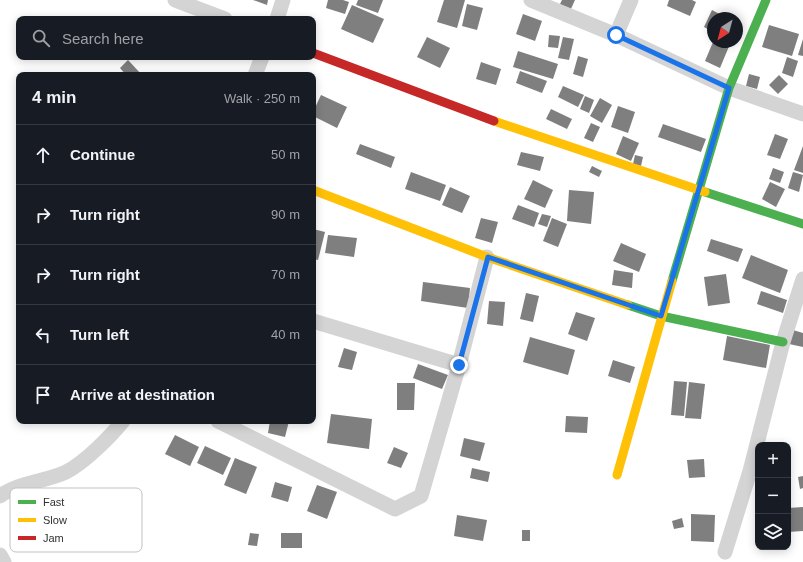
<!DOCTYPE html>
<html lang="en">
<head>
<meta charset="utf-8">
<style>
	:root { --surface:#171b24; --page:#242831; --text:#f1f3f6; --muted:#9ea1a6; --line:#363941 }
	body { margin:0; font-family:Helvetica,sans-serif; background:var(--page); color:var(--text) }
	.controls { position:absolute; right:12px; bottom:12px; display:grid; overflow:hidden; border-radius:8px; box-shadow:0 2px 10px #0003 }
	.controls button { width:36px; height:36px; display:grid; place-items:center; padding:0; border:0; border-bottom:1px solid var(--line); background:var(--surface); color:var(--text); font:20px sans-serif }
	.compass { position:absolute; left:707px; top:12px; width:36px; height:36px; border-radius:50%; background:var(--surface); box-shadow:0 2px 10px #0003; rotate:216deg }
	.stop { position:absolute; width:12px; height:12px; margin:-9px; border:3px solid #1a73e8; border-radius:50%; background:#fff }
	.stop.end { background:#1a73e8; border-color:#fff; box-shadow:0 1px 4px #0008 }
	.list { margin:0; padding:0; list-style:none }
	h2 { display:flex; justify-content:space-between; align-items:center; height:52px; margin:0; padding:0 16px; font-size:17px }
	h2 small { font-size:13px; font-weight:400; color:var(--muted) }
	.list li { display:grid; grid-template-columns:26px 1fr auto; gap:12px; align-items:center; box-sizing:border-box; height:60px; padding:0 16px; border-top:1px solid var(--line) }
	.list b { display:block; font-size:15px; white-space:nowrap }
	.list em { font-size:13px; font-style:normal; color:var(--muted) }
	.icon { flex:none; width:22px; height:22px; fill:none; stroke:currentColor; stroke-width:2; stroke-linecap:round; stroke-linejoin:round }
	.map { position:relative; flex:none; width:803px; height:562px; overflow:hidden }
	.search { position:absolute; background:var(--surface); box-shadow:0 2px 10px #0003; left:16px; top:16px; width:300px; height:44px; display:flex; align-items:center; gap:10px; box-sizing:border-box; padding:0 14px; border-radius:8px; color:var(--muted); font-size:15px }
	.panel { position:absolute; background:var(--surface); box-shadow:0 2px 10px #0003; left:16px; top:72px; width:300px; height:352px; border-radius:8px }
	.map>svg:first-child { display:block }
	.building { fill:#7f7f7f }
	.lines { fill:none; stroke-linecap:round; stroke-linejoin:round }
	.street { stroke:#d4d4d4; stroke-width:15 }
	.fast { stroke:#4caf50; stroke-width:9 }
	.slow { stroke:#ffc107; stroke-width:9 }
	.jam { stroke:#c62828; stroke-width:9 }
	.route { stroke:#1a73e8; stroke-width:5 }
	.key { fill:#fff; stroke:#c1c1c1; stroke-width:1 }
	.key-label { font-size:11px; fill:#303030 }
</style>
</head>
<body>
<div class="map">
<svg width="803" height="562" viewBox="0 0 803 562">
	<rect width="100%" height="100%" fill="#fff"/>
	<g class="building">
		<path d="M253,0H268L267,5Z"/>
		<path d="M328,0H343L349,2L345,14L326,8Z"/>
		<path d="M358,0H383L378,13L356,5Z"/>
		<path d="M444,0H465L457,28L437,22Z"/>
		<path d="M562,0H575L570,11L559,6Z"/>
		<path d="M669,0H692L696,2L690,16L667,6Z"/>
		<path d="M467,4L483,8L477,30L462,26Z"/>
		<path d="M352,5L384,19L373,43L341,29Z"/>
		<path d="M712,10L727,18H713V32L704,27Z"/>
		<path d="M523,14L542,21L535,41L516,34Z"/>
		<path d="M769,25L799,34L792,56L762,47Z"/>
		<path d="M549,35L560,36L558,48L548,47Z"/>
		<path d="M427,37L450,48L440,68L417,57Z"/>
		<path d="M563,37L574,39L569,60L558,58Z"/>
		<path d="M803,39V56L798,55Z"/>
		<path d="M713,42H725L730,44L720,68L705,61Z"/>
		<path d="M518,51L558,64L553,79L513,67Z"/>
		<path d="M578,56L588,59L583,77L573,74Z"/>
		<path d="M787,57L798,61L793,77L782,73Z"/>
		<path d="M128,60L142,75H126L120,68Z"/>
		<path d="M481,62L501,69L496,85L476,79Z"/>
		<path d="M520,71L547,81L542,93L516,83Z"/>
		<path d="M749,74L760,77L757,89L746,86Z"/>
		<path d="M779,75L788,84L778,94L769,85Z"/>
		<path d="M563,86L584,95L578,107L558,97Z"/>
		<path d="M321,95L347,107L337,128L313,116V112Z"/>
		<path d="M585,96L594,100L589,113L580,109Z"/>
		<path d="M600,98L612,105L602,123L590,116Z"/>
		<path d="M618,106L635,112L628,133L611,127Z"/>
		<path d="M551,109L572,119L567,129L546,119Z"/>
		<path d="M591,123L600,127L593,142L584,138Z"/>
		<path d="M663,124L706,139L701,152L658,137Z"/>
		<path d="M775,134L788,139L780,159L767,155Z"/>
		<path d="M623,136L639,143L631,161L616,154Z"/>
		<path d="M360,144L395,157L391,168L356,154Z"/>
		<path d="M803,146V173L794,170Z"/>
		<path d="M521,152L544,157L540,171L517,165Z"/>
		<path d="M635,155L643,157L641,166L633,164Z"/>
		<path d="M592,166L602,171L599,177L589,172Z"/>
		<path d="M773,168L784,172L780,183L769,179Z"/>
		<path d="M411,172L446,185L440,201L405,189Z"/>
		<path d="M793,172L803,175L799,192L788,188Z"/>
		<path d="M533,180L553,190L545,208L524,199Z"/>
		<path d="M770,182L785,189L776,207L762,199Z"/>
		<path d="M450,187L470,196L462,213L442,205Z"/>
		<path d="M569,190L594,192L591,224L567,221Z"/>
		<path d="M518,205L539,213L534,227L512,219Z"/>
		<path d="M542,214L551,216L547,227L538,224Z"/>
		<path d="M481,218L498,222L492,243L475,238Z"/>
		<path d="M552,218L567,224L558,247L543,241Z"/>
		<path d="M313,229L325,232L318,260L313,259Z"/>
		<path d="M328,235L357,238L354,257L325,253Z"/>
		<path d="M711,239L743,249L738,262L707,251Z"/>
		<path d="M621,243L646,254L639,272L613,261Z"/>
		<path d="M751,255L788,270L780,293L742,278Z"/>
		<path d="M614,270L633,273L632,288L612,285Z"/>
		<path d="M726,274L730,303L708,306L704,277Z"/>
		<path d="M423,282L470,288L468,308L421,301Z"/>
		<path d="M761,291L787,300L783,313L757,304Z"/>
		<path d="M526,293L539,296L533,322L520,319Z"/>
		<path d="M489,301L505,302L503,326L487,324Z"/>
		<path d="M576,312L595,318L587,341L568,334Z"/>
		<path d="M793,330L803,333V347L789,344Z"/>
		<path d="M727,336L770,345L766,368L723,360Z"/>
		<path d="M530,337L575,350L568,375L523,362Z"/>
		<path d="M344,348L357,352L352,370L338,367Z"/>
		<path d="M613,360L635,367L630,383L608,376Z"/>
		<path d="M418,364L448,375L442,389L413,378Z"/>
		<path d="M674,381L687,382L684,416L671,415Z"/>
		<path d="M689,382L705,384L701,419L685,418Z"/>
		<path d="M397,383H415L414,410H397Z"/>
		<path d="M331,414L372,419L369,449L327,443Z"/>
		<path d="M566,416L588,417L587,433L565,432Z"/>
		<path d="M270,421H289L285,437L268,433Z"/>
		<path d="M175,435L199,447L190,466L165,454Z"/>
		<path d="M464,438L485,443L480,461L460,456Z"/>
		<path d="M205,446L231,458L223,475L197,463Z"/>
		<path d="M394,447L408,453L401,468L387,463Z"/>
		<path d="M235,458L257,467L246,494L224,485Z"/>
		<path d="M704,459L705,477L689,478L687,460Z"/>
		<path d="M472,468L490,472L488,482L470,478Z"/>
		<path d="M803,476V488L800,489L798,477Z"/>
		<path d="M275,482L292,487L288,502L271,497Z"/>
		<path d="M317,485L337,492L327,519L307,511Z"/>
		<path d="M803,507V531L788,532V508Z"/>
		<path d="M691,514L715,515L714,542L691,541Z"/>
		<path d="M457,515L487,520L483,541L454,536Z"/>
		<path d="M682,518L684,527L674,529L672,521Z"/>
		<rect x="522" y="530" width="8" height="11"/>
		<path d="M250,533L259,534L257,546L248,545Z"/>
		<rect x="281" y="533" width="21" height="15"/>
	</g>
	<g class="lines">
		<g class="street">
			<path d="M175,0L225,19"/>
			<path d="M531,0L616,35L729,88L803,114"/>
			<path d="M277,19L283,0"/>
			<path d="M616,35L631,0"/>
			<path d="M255,75L262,57"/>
			<path d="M313,321L459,365"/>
			<path d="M218,421L395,509L421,496L459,365L487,257"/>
			<path d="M0,496C19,482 45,482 66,472C84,463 110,437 123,421"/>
			<path d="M725,552L750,471L783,342L803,279"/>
			<path d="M0,555L4,562"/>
		</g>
		<g class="fast">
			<path d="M705,192L803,224"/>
			<path d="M672,281L729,88L766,0"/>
			<path d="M628,305L661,316L783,342"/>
		</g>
		<g class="slow">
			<path d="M494,121L705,192"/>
			<path d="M313,190L487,257L628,305"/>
			<path d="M617,475L672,281"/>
		</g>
		<path class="jam" d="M313,53L494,121"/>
	</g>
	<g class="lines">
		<path class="route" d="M459,365L488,257L661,316L729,88L616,35"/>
	</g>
	<rect x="10" y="488" width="132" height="64" rx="6" class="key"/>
	<rect x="18" y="500" width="18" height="4" fill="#4caf50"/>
	<rect x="18" y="518" width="18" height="4" fill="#ffc107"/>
	<rect x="18" y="536" width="18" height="4" fill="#c62828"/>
	<g class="key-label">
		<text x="43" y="506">Fast</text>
		<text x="43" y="524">Slow</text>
		<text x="43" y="542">Jam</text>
	</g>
</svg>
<div class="controls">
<button>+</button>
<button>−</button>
<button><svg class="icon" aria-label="layers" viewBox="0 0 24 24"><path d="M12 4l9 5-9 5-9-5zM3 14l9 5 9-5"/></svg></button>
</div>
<svg class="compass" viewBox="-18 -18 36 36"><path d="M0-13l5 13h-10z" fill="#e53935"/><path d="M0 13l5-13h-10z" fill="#9ea1a6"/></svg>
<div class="stop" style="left:616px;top:35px"></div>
<div class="stop end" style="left:459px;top:365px"></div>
<div class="search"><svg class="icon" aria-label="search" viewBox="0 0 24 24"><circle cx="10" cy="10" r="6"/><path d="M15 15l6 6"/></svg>Search here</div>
<section class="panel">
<h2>4 min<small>Walk · 250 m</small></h2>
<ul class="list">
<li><svg class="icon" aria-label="ahead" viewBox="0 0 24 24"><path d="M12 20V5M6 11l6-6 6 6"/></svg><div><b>Continue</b></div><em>50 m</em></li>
<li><svg class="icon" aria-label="right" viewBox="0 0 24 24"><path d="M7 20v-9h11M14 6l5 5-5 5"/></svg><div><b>Turn right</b></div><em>90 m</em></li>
<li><svg class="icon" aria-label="right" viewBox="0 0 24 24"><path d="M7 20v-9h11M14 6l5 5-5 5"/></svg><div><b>Turn right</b></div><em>70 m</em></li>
<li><svg class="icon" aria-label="left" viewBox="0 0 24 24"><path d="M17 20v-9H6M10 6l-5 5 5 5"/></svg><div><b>Turn left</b></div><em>40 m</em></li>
<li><svg class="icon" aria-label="arrive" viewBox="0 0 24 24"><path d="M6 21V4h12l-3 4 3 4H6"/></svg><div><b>Arrive at destination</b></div></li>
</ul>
</section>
</div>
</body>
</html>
